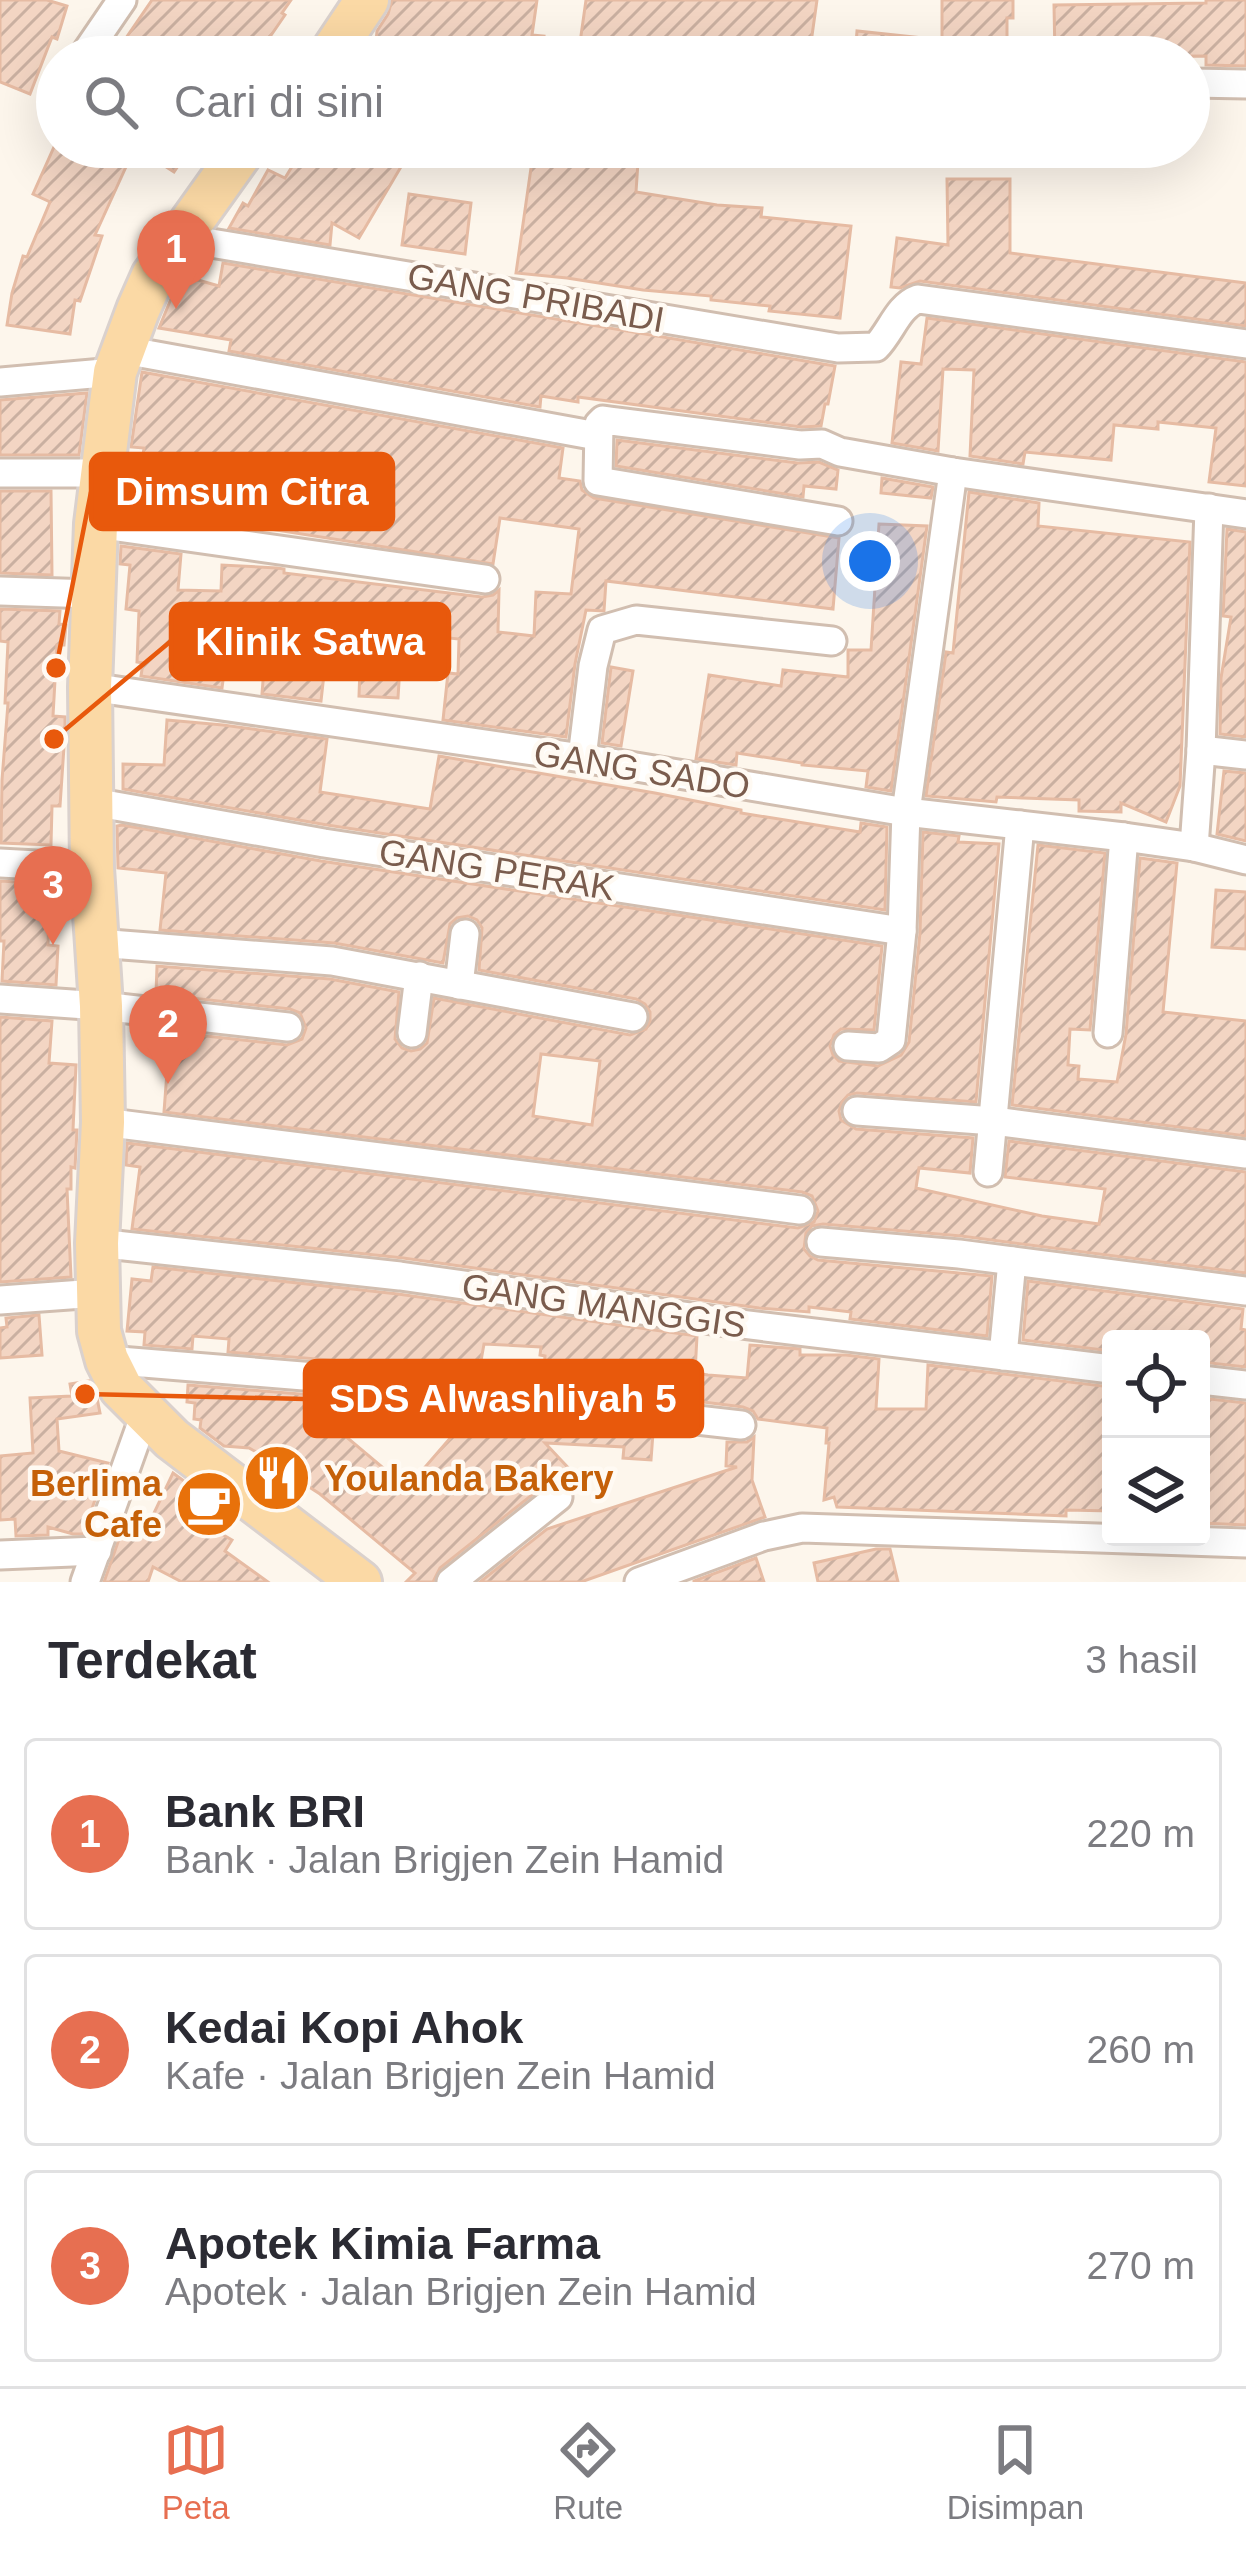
<!DOCTYPE html>
<html lang="id">
<head>
<meta charset="utf-8">
<style>
	:root { --surface:#fff; --page:#f7f7f7; --text:#2b2b33; --muted:#7c7c81; --line:#e1e1e2; --accent:#e76f51 }
	body { margin:0; font-family:Arial,sans-serif; background:var(--page); color:var(--text) }
	.controls { position:absolute; right:36px; bottom:36px; display:grid; overflow:hidden; border-radius:12px; box-shadow:0 12px 48px #0002 }
	.controls button { width:108px; height:108px; display:grid; place-items:center; padding:0; border:0; border-bottom:3px solid var(--line); background:var(--surface); color:var(--text); font:60px sans-serif }
	.you { position:absolute; left:870px; top:561px; width:42px; height:42px; margin:-30px; border:9px solid #fff; border-radius:50%; background:#1a73e8; box-shadow:0 0 0 18px #1a73e833 }
	.badge { display:grid; place-items:center; width:78px; height:78px; border-radius:50%; background:var(--accent); color:#fff; font-size:39px; font-weight:700 }
	.pin { position:absolute; translate:-50% -99px; filter:drop-shadow(0 3px 6px #0008) }
	.pin::after { content:''; position:absolute; top:63px; width:42px; height:36px; background:inherit; clip-path:polygon(0 0,100% 0,50% 100%) }
	.list { margin:0; padding:0; list-style:none }
	h2 { display:flex; justify-content:space-between; align-items:center; height:156px; margin:0; padding:0 48px; font-size:51px }
	h2 small { font-size:39px; font-weight:400; color:var(--muted) }
	.list li { display:grid; grid-template-columns:78px 1fr auto; gap:36px; align-items:center; box-sizing:border-box; height:192px; margin:0 24px 24px; padding:0 24px; border:3px solid var(--line); border-radius:12px }
	.list b { display:block; font-size:45px; white-space:nowrap }
	.list p { margin:0; font-size:39px; white-space:nowrap; color:var(--muted) }
	.list em { font-size:39px; font-style:normal; color:var(--muted) }
	.icon { flex:none; width:66px; height:66px; fill:none; stroke:currentColor; stroke-width:2; stroke-linecap:round; stroke-linejoin:round }
	.map { position:relative; flex:none; width:1246px; height:1582px; overflow:hidden }
	.search { position:absolute; background:var(--surface); box-shadow:0 12px 48px #0002; left:36px; right:36px; top:36px; height:132px; display:flex; align-items:center; gap:30px; box-sizing:border-box; padding:0 42px; border-radius:66px; color:var(--muted); font-size:45px }
	.sheet { height:804px; background:var(--surface) }
	nav { display:flex; justify-content:space-around; align-items:center; box-sizing:border-box; height:168px; border-top:3px solid var(--line); background:var(--surface); font-size:33px; color:var(--muted) }
	nav a { display:grid; justify-items:center; gap:6px }
	nav .on { color:var(--accent) }
	.map>svg:first-child { display:block }
	.building { fill:url(#building-hatch); stroke:#e6bba3; stroke-width:3; fill-rule:evenodd }
	.lines { fill:none; stroke-linecap:round; stroke-linejoin:round }
	.minor-casing { stroke:#d1beb0; stroke-width:33 }
	.primary-casing { stroke:#dad1cd; stroke-width:48 }
	.minor { stroke:#fff; stroke-width:27 }
	.primary { stroke:#fbd9a5; stroke-width:42 }
	.labels { text-anchor:middle; stroke-width:9; stroke-linejoin:round; paint-order:stroke }
	.street-label { font-size:36px; fill:#7a5c4d; stroke:#fffaf3 }
	.food-label { font-size:36px; font-weight:bold; fill:#c56008; stroke:#fffaf3; text-anchor:start }
	.leader { fill:none; stroke:#e8590c; stroke-width:4.5 }
	.callout-dot { fill:#e8590c; stroke:#fffaf3; stroke-width:4.5 }
	.callout { fill:#e8590c; stroke:#e8590c; stroke-width:4.5 }
	.callout-label { font-size:39px; text-anchor:middle; font-weight:bold; fill:#fff }
</style>
</head>
<body>
<div class="map">
<svg width="1246" height="1582" viewBox="0 0 1246 1582">
	<defs>
		<pattern id="building-hatch" width="6" height="6" patternUnits="userSpaceOnUse" patternTransform="scale(3)"><rect width="6" height="6" fill="#f3d5c3"/><path d="M-1 1l2-2M0 6l6-6M5 7l2-2" fill="none" stroke="#cab0a1"/></pattern>
	</defs>
	<rect width="100%" height="100%" fill="#fdf6ec"/>
	<g class="building">
		<path d="M0,0H47L67,6L57,39L52,37L30,94L0,82Z"/>
		<path d="M152,0H291L282,13L285,15L256,57H113Z"/>
		<path d="M392,0H537L532,35L544,36L542,57H431L375,52L377,31L388,14Z"/>
		<path d="M586,0H817L809,57H578Z"/>
		<path d="M942,0H1013V18H1007V57H855L857,31L942,40Z"/>
		<path d="M1206,0H1246V66L1206,65V56L1055,57L1054,5L1206,3Z"/>
		<path d="M54,147H135L95,235L102,236L80,301L75,300L70,334L7,325L12,293L23,256L27,257L50,202L33,194Z"/>
		<path d="M135,147H191L174,172Z"/>
		<path d="M304,147H407L405,160L359,238L332,223L330,245L229,228L243,203L248,206L268,170L285,178Z"/>
		<path d="M534,147H639L636,192L717,205L762,208L761,217L851,226L840,318L769,311L770,306L711,300V296L643,290L567,278L516,273Z"/>
		<path d="M947,179H1010V253L1246,283V326L920,281L900,288L891,287L897,238L948,245Z"/>
		<path d="M409,194L471,203L465,254L402,245Z"/>
		<path d="M223,263L835,366L828,404H825L821,426L801,427L578,397V402L541,396L540,407L229,351L231,340L159,328L175,289L184,276L219,286Z"/>
		<path d="M927,318L1246,362V486L1209,482L1216,428L1158,422V429L1114,425L1111,460L1025,452L1023,464L970,456L974,370L943,369L938,451L892,443L901,362L921,364Z"/>
		<path d="M142,372L563,448L559,478L580,481L582,490L594,498L839,538L833,609L606,581L604,611L586,610L575,664L566,737L443,720L448,673L458,674L459,639L402,633L398,698L359,696L360,668L325,665L321,701L262,694L264,668L273,669L279,616L240,614L237,643L228,642L222,688L141,676L143,663L137,662L139,611L126,609L130,565L120,564L121,546L181,554L178,590L221,591L222,565L277,568L284,569V573L482,597L493,595L499,590L498,632L534,636L536,592L571,594L579,529L500,518L493,564L213,520L217,494L139,484L144,448L131,447Z"/>
		<path d="M87,393L79,455H0V400Z"/>
		<path d="M617,440L798,463L819,462L838,470L836,489L804,486L803,497L616,466Z"/>
		<path d="M882,478L933,487L931,498L881,493Z"/>
		<path d="M0,491H51L52,575L0,573Z"/>
		<path d="M969,492L1039,503L1038,526L1190,542L1180,786L1166,822L1121,803V812L1079,811V800L997,797L996,802L926,796L946,652L953,653Z"/>
		<path d="M879,524L927,526L891,791L866,787L868,771L802,765V763L737,753L736,765L696,759L709,675L781,686L783,670L848,677V650H871Z"/>
		<path d="M1227,529L1246,532V737L1220,734L1221,678L1231,617L1223,616Z"/>
		<path d="M0,609L60,611L59,624L66,625L64,645H57L53,716L65,717V732L60,806H52L51,845L1,843L2,780L8,703H5L8,642L0,641Z"/>
		<path d="M611,667L633,671L621,746L602,743Z"/>
		<path d="M167,720L223,725L327,739L320,792L430,809L439,756L655,793L741,810V813L860,832L861,823L887,827L885,910L327,825L123,789V764L164,765Z"/>
		<path d="M1224,771L1246,773V841L1217,834Z"/>
		<path d="M122,825L321,861L882,946L874,1030L841,1029L834,1035L830,1046L833,1055L839,1061L878,1066L901,1055L909,1042L920,933L923,832L959,836L958,842L999,844L976,1102L857,1093L848,1095L842,1102L839,1111L841,1120L856,1129L973,1138L970,1173L919,1168L916,1188L1042,1216L1099,1224L1105,1189L1005,1177L1009,1141L1246,1172V1273L961,1236L823,1224L812,1226L806,1233L804,1249L810,1256L818,1260L992,1276L987,1336L850,1319L851,1312L809,1307V1312L759,1308L403,1258L132,1229L140,1167L126,1165L127,1143L798,1228L814,1222L818,1211L812,1196L802,1192L164,1112L170,1032L287,1045L302,1039L306,1028L300,1013L290,1009L156,994L157,966L330,979L399,992L395,1039L402,1048L411,1051L420,1049L427,1043L434,998L630,1035L646,1029L650,1021V1012L645,1004L636,999L479,970L482,928L477,920L468,916L457,918L450,924L443,963L334,943L160,930L166,873L118,868L117,826ZM541,1054L600,1061L592,1125L533,1116Z"/>
		<path d="M1038,845L1105,853L1090,1030L1070,1029L1068,1065L1079,1066L1078,1079L1117,1082L1126,1034L1140,858L1177,863L1163,1012L1246,1021V1136L1012,1105Z"/>
		<path d="M0,881L50,884L48,945L58,946L56,985L2,981L4,941H0Z"/>
		<path d="M1216,890L1246,892V949L1212,947Z"/>
		<path d="M0,1017L52,1021L49,1063L76,1065L73,1130H77L75,1168L71,1167V1189H67L71,1277L0,1282Z"/>
		<path d="M153,1267L398,1294L697,1336L695,1373L708,1375L747,1378L750,1345L800,1349V1355H846L879,1359L876,1409H926L928,1365L1111,1387V1511L1066,1510V1516L837,1507L834,1497L824,1500L829,1443H826L827,1428L758,1419L753,1411L743,1407L543,1382L545,1356L540,1355L541,1347L484,1344L479,1372L228,1352L229,1339L193,1336L192,1349L144,1345L145,1332L127,1331L132,1279L151,1281Z"/>
		<path d="M1028,1281L1243,1309L1241,1329L1246,1330V1367L1201,1362V1339H1111V1351L1023,1340Z"/>
		<path d="M39,1315L42,1355L0,1358V1328L7,1327L6,1318Z"/>
		<path d="M89,1381L97,1398L100,1413L57,1419L59,1451L108,1463L83,1534H73L48,1527V1535L16,1536L15,1519L0,1520V1456L33,1453L30,1398L72,1396L70,1384Z"/>
		<path d="M188,1385L473,1408L653,1433L651,1460L623,1458L624,1447L545,1443L574,1474L566,1481L557,1479L547,1483L440,1568L433,1582H406L415,1573L320,1494L278,1467L280,1465L249,1448L224,1446L200,1428L201,1420L194,1419L195,1403L187,1402ZM338,1430L452,1436L407,1488Z"/>
		<path d="M1201,1398L1246,1403V1525L1201,1523Z"/>
		<path d="M754,1437L752,1480L765,1517L581,1582H480L547,1529L737,1467L726,1466L727,1442H747Z"/>
		<path d="M173,1473L218,1506L208,1526L232,1540L225,1551L268,1582H182L153,1567L148,1582H104L124,1525L145,1532Z"/>
		<path d="M876,1549H890L898,1582H818L814,1563Z"/>
		<path d="M756,1558L764,1582H694V1581Z"/>
	</g>
	<g class="lines">
		<g class="minor-casing">
			<g id="minor">
				<path d="M83,57L122,0"/>
				<path d="M1192,83L1246,84"/>
				<path d="M181,238L838,348L876,347C891,332 898,306 918,299L1246,344"/>
				<path d="M124,350L597,436"/>
				<path d="M0,382L115,372"/>
				<path d="M0,473H102"/>
				<path d="M838,521L598,481L599,424L603,420L610,421L800,445L822,444L840,452L953,472L1246,514"/>
				<path d="M96,524L485,579"/>
				<path d="M0,591L93,594"/>
				<path d="M90,687L582,758L906,812L1124,837L1194,847L1246,860"/>
				<path d="M1201,750L1246,755"/>
				<path d="M582,758L593,666L602,630L636,620L832,641"/>
				<path d="M93,802L324,843L902,931"/>
				<path d="M1194,847L1201,750L1209,508"/>
				<path d="M0,863L92,868"/>
				<path d="M97,943L332,961L633,1017"/>
				<path d="M459,985L465,934"/>
				<path d="M0,999L101,1006L288,1027"/>
				<path d="M412,1033L419,976"/>
				<path d="M1108,1033L1124,837"/>
				<path d="M848,1046L879,1048L891,1040L902,931L906,812L953,472"/>
				<path d="M857,1111L994,1121L1246,1154"/>
				<path d="M103,1122L800,1210"/>
				<path d="M988,1172L1020,825"/>
				<path d="M821,1242L959,1254L1246,1291"/>
				<path d="M97,1243L400,1276L733,1323L1111,1369"/>
				<path d="M0,1300L97,1293"/>
				<path d="M1003,1356L1012,1261"/>
				<path d="M107,1360L475,1390L600,1409L741,1425"/>
				<path d="M1201,1380L1246,1385"/>
				<path d="M0,1555L97,1551"/>
				<path d="M85,1582L145,1414"/>
				<path d="M451,1582L558,1497"/>
				<path d="M639,1582L764,1536L802,1528L1246,1543"/>
			</g>
		</g>
		<g class="primary-casing">
			<g id="primary">
				<path d="M329,57L367,0"/>
				<path d="M245,147L153,276L138,310L115,372L96,524L90,687L92,868L101,1006L103,1122L97,1243L99,1331L107,1360L121,1388L172,1439L360,1582"/>
			</g>
		</g>
		<use href="#minor" class="minor"/>
		<use href="#primary" class="primary"/>
	</g>
	<defs>
		<g id="restaurant-disc" transform="scale(3.45)"><circle r="9.5" fill="#e8710a" stroke="#fffaf3"/><path d="M-5-6h1v4h1v-4h1v4h1v-4h1v5L-1.5 .5V6h-2V.5L-5-1ZM5-6V6H3V1.5H1.5Q1.5-4 5-6Z" fill="#fff"/></g>
		<g id="cafe-disc" transform="scale(3.45)"><circle r="9.5" fill="#e8710a" stroke="#fffaf3"/><path d="M-5.5-4.5H6V0H3Q3 3.5 0 3.5H-2.5Q-5.5 3.5-5.5 0ZM3-3.2v2h1.7v-2ZM-6 4.5H4V6H-6Z" fill="#fff"/></g>
	</defs>
	<g fill-rule="evenodd">
		<use href="#restaurant-disc" x="277" y="1478"/>
		<use href="#cafe-disc" x="209" y="1504"/>
	</g>
	<g class="labels">
		<g class="street-label">
			<text transform="translate(536 297) rotate(10)" y="13">GANG PRIBADI</text>
			<text transform="translate(642 769) rotate(9)" y="13">GANG SADO</text>
			<text transform="translate(497 869) rotate(9)" y="13">GANG PERAK</text>
			<text transform="translate(604 1305) rotate(8)" y="13">GANG MANGGIS</text>
		</g>
		<g class="food-label">
			<text x="324" y="1491">Youlanda Bakery</text>
			<text x="162" y="1496" text-anchor="end">Berlima<tspan x="162" dy="41">Cafe</tspan></text>
		</g>
	</g>
	<path class="leader" d="M56 668L91 492M54 739L171 641M85 1394L305 1399"/>
	<g class="callout-dot">
		<circle cx="56" cy="668" r="12"/>
		<circle cx="54" cy="739" r="12"/>
		<circle cx="85" cy="1394" r="12"/>
	</g>
	<g class="callout">
		<rect x="91" y="454" width="302" height="75" rx="12"/>
		<rect x="171" y="604" width="278" height="75" rx="12"/>
		<rect x="305" y="1361" width="397" height="75" rx="12"/>
	</g>
	<g class="callout-label">
		<text x="242" y="505">Dimsum Citra</text>
		<text x="310" y="655">Klinik Satwa</text>
		<text x="503" y="1412">SDS Alwashliyah 5</text>
	</g>
</svg>
<div class="controls">
<button><svg class="icon" aria-label="locate" viewBox="0 0 24 24"><circle cx="12" cy="12" r="6"/><path d="M12 2v4M12 18v4M2 12h4M18 12h4"/></svg></button>
<button><svg class="icon" aria-label="layers" viewBox="0 0 24 24"><path d="M12 4l9 5-9 5-9-5zM3 14l9 5 9-5"/></svg></button>
</div>
<div class="you"></div>
<div class="pin badge" style="left:176px;top:309px">1</div>
<div class="pin badge" style="left:168px;top:1084px">2</div>
<div class="pin badge" style="left:53px;top:945px">3</div>
<div class="search"><svg class="icon" aria-label="search" viewBox="0 0 24 24"><circle cx="10" cy="10" r="6"/><path d="M15 15l6 6"/></svg>Cari di sini</div>
</div>
<section class="sheet">
<h2>Terdekat<small>3 hasil</small></h2>
<ul class="list">
<li><span class="badge">1</span><div><b>Bank BRI</b><p>Bank · Jalan Brigjen Zein Hamid</p></div><em>220 m</em></li>
<li><span class="badge">2</span><div><b>Kedai Kopi Ahok</b><p>Kafe · Jalan Brigjen Zein Hamid</p></div><em>260 m</em></li>
<li><span class="badge">3</span><div><b>Apotek Kimia Farma</b><p>Apotek · Jalan Brigjen Zein Hamid</p></div><em>270 m</em></li>
</ul>
</section>
<nav>
<a class="on"><svg class="icon" aria-label="map" viewBox="0 0 24 24"><path d="M3 6l6-2 6 2 6-2v14l-6 2-6-2-6 2zM9 4v14M15 6v14"/></svg>Peta</a>
<a><svg class="icon" aria-label="directions" viewBox="0 0 24 24"><path d="M12 3l9 9-9 9-9-9zM9 14v-3h6M13 9l2 2-2 2"/></svg>Rute</a>
<a><svg class="icon" aria-label="saved" viewBox="0 0 24 24"><path d="M7 4h10v16l-5-4-5 4z"/></svg>Disimpan</a>
</nav>
</body>
</html>
